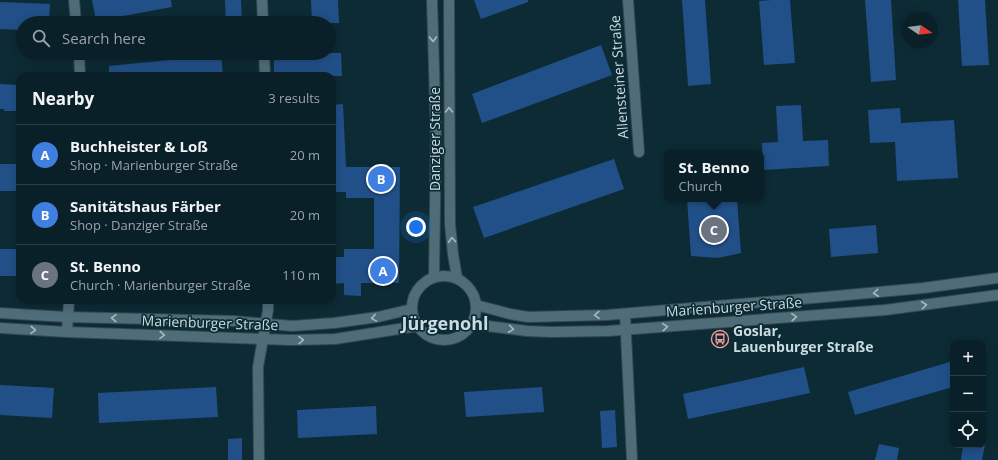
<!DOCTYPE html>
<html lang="en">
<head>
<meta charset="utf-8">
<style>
	:root { --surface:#0a2028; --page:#182d34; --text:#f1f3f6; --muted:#99a3a8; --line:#2a3e45; --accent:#d93025 }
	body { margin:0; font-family:"Open Sans",sans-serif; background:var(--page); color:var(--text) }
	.controls { position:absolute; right:12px; bottom:12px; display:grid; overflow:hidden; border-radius:8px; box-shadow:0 2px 10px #0003 }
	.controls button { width:36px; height:36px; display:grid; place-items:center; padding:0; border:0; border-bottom:1px solid var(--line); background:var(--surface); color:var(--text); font:20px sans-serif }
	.compass { position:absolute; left:902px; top:12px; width:36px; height:36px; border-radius:50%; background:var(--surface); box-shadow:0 2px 10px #0003; rotate:103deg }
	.you { position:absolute; left:416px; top:227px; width:14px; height:14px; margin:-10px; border:3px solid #fff; border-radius:50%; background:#1a73e8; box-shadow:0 0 0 6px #1a73e833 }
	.badge { display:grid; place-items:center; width:26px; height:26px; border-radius:50%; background:var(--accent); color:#fff; font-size:13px; font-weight:700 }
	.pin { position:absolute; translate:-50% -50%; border:2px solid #fff; box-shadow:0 1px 4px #0006 }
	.popup { position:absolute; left:664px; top:150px; width:100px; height:52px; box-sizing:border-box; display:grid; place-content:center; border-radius:8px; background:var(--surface); filter:drop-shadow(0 1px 3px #0005); font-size:13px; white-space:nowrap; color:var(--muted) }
	.popup b { font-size:15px; color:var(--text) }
	.popup::after { content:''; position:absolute; left:50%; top:100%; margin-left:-8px; border:8px solid transparent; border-top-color:var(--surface) }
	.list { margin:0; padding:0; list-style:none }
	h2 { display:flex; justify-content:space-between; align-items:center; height:52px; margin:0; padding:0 16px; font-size:17px }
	h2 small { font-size:13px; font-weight:400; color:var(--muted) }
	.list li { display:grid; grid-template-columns:26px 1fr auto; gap:12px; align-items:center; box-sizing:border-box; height:60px; padding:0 16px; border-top:1px solid var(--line) }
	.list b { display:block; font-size:15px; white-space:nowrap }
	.list p { margin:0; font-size:13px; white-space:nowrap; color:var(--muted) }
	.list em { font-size:13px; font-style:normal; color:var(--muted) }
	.icon { flex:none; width:22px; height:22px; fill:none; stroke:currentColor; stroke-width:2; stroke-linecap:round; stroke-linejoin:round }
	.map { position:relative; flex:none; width:998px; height:460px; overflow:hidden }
	.search { position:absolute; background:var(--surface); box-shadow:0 2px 10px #0003; left:16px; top:16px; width:320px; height:44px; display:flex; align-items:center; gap:10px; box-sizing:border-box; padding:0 14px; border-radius:22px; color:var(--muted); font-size:15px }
	.panel { position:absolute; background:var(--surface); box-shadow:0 2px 10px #0003; left:16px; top:72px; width:320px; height:232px; border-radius:12px }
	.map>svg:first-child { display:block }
	.building { fill:#215088 }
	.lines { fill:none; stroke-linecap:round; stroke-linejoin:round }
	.street-casing { stroke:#35474e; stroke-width:12 }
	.secondary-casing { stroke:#35474e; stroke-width:12 }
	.street { stroke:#4f6d78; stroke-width:10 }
	.secondary { stroke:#4f6d78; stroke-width:10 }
	.oneway { stroke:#a5bac2 }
	.labels { text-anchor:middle; stroke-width:3.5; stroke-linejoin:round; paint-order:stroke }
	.street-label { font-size:14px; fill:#cadbe1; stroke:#0d2b35 }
	.poi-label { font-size:14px; font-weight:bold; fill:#cadbe1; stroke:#0d2b35; text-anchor:start }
	.district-label { font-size:18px; font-weight:bold; fill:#cadbe1; stroke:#0d2b35 }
</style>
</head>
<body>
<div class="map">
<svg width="998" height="460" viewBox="0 0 998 460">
	<rect width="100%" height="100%" fill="#0d2b35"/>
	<g class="building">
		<path d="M92,0H171L172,7L96,21Z"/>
		<path d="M225,0H241L242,23H226Z"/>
		<path d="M311,0H338L339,23H312Z"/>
		<path d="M474,0H528V2L481,19Z"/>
		<path d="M682,0H705L711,84L688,86Z"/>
		<path d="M772,0H790L795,63L764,65L759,1Z"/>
		<path d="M865,0H891L896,80L871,82Z"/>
		<path d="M958,0H985L989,65L962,66Z"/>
		<path d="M0,2L50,4L49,23H23V30L0,29Z"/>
		<path d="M601,45L612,75L482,123L472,94Z"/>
		<path d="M274,53H341L342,76H274Z"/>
		<path d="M221,55L223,76H109V66Z"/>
		<path d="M0,84L20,85V111H4V109H0Z"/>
		<path d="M343,104L346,167H400L399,283H361V296L344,295V283L332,284V257H344V249H374V198H346V192H332V105Z"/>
		<path d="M801,105L803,141L828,140L829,166L763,170L762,143L778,142L776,106Z"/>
		<path d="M900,108L901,123L954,120L958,178L897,181L895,142L870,143L868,110Z"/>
		<path d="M614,159L624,189L484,238L473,207Z"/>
		<rect x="0" y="164" width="20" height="27"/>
		<path d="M687,199H737L741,253L718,258L691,256Z"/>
		<path d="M876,225L878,253L831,257L829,229Z"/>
		<rect x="0" y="249" width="20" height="27"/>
		<path d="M953,361V387L855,415L848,392Z"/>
		<path d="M804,367L810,393L688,419L683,394Z"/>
		<path d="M0,385L54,388L52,418L0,415Z"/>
		<path d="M216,387L218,417L99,423L98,393Z"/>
		<path d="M542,387L544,412L466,417L464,392Z"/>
		<path d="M376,406L377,434L298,438L297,410Z"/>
		<path d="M615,410L617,447L602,448L600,411Z"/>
		<path d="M242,438V460H228V439Z"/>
		<path d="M879,444L899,448L897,460H875Z"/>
		<path d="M963,445H985L982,460H961Z"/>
	</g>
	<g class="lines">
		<g class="street-casing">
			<g id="street">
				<path d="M74,0L76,23"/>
				<path d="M262,0L263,23"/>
				<path d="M628,0L639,152"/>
				<path d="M79,53L80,76"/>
				<path d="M264,53L265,76"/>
				<path d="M625,314L632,460"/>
				<path d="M67,332L69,300"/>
				<path d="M259,460L258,367L268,310V300"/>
			</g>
		</g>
		<g class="secondary-casing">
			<g id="secondary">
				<path d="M432,0L436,136L434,277"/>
				<path d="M449,0L450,224L453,254L457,278"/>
				<circle cx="444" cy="308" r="32"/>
				<path d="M476,305L510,314L528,317L607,315L825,297L923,288L998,278"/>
				<path d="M0,313L67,317L233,321L292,326L334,323L378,317L412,309"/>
				<path d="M472,324L527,331L551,332L608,331L885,310L998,295"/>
				<path d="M0,328L67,332L291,340L335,339L418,326"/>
			</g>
		</g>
		<use href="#street" class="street"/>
		<use href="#secondary" class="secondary"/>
	</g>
	<defs><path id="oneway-chevron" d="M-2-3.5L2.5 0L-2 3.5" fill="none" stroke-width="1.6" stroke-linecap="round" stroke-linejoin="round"/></defs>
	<g class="oneway">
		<use href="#oneway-chevron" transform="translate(433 39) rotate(88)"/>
		<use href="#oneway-chevron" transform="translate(449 110) rotate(-90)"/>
		<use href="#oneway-chevron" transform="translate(452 240) rotate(-95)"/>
		<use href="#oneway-chevron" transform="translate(876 293) rotate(174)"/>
		<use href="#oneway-chevron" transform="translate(924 305) rotate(-7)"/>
		<use href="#oneway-chevron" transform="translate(597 315) rotate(179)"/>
		<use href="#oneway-chevron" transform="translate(794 317) rotate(-4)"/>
		<use href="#oneway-chevron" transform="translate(114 318) rotate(-179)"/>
		<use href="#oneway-chevron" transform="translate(374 318) rotate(171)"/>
		<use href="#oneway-chevron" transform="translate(665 327) rotate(-5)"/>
		<use href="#oneway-chevron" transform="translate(511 329) rotate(8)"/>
		<use href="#oneway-chevron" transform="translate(33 330) rotate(3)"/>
		<use href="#oneway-chevron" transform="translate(162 335) rotate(2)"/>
		<use href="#oneway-chevron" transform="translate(301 340) rotate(-1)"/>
	</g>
	<defs>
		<g id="bus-ring" transform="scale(0.9)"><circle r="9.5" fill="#0d2b35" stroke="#f59b97" stroke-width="1.5"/><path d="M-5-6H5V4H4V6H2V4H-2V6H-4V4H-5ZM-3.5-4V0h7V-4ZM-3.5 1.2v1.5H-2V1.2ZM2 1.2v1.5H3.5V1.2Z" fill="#f59b97"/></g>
	</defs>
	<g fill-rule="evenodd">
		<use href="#bus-ring" x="720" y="339"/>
	</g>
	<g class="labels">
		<g class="street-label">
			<text transform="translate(619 77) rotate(-94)" y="5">Allensteiner Straße</text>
			<text transform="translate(435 139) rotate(-90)" y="5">Danziger Straße</text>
			<text transform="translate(734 307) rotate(-4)" y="5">Marienburger Straße</text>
			<text transform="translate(210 323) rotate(2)" y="5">Marienburger Straße</text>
		</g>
		<g class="poi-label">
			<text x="733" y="336">Goslar,<tspan x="733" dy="16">Lauenburger Straße</tspan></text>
		</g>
		<g class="district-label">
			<text x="445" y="330">Jürgenohl</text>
		</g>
	</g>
</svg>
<div class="controls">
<button>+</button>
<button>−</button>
<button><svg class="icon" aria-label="locate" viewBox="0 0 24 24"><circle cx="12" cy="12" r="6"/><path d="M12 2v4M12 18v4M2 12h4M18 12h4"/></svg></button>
</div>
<svg class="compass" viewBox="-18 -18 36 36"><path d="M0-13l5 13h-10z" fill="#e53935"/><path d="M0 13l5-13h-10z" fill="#99a3a8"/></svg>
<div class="you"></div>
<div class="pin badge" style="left:383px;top:271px;background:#3f7fe0">A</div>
<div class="pin badge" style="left:381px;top:179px;background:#3f7fe0">B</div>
<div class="pin badge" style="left:714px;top:230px;background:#6b7280">C</div>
<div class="popup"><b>St. Benno</b>Church</div>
<div class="search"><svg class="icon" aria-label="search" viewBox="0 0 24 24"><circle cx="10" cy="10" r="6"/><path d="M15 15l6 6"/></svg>Search here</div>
<section class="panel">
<h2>Nearby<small>3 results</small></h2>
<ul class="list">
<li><span class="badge" style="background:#3f7fe0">A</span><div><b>Buchheister &amp; Loß</b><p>Shop · Marienburger Straße</p></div><em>20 m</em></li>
<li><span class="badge" style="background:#3f7fe0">B</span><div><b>Sanitätshaus Färber</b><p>Shop · Danziger Straße</p></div><em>20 m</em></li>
<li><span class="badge" style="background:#6b7280">C</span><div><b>St. Benno</b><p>Church · Marienburger Straße</p></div><em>110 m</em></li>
</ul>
</section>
</div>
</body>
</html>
